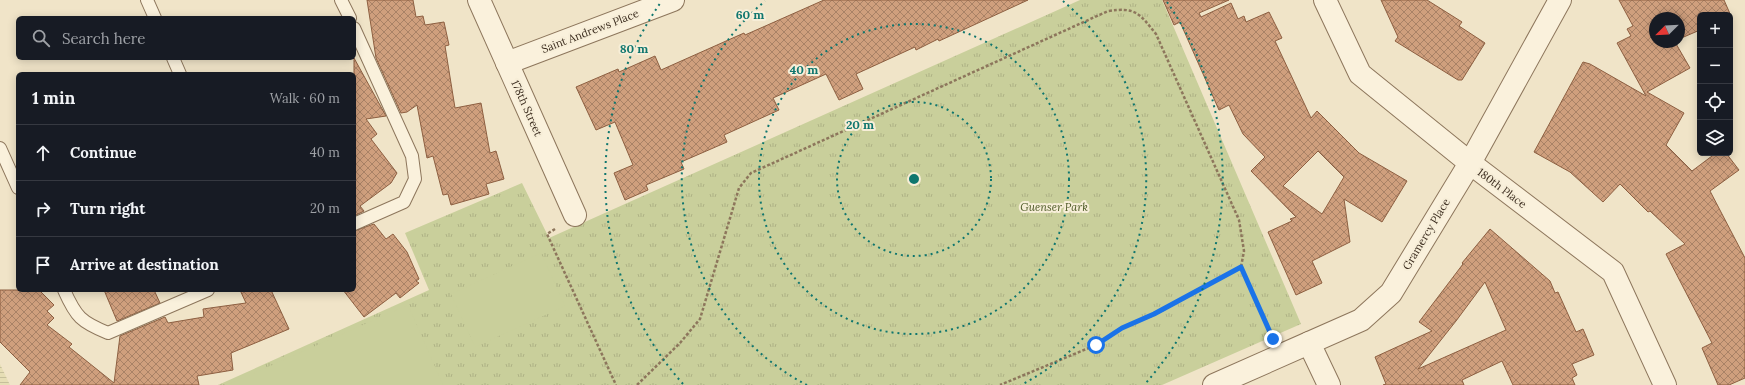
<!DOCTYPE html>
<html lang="en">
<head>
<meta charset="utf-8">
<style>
	:root { --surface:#171b24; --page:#242831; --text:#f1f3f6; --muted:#9ea1a6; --line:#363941 }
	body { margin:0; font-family:Lora,serif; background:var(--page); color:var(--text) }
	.controls { position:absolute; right:12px; top:12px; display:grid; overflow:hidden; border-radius:6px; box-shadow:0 2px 10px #0003 }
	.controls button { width:36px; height:36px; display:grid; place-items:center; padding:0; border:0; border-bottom:1px solid var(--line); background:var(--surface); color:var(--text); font:20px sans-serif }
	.compass { position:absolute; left:1649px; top:12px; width:36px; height:36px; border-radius:50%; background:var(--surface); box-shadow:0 2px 10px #0003; rotate:246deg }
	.stop { position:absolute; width:12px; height:12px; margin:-9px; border:3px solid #1a73e8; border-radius:50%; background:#fff }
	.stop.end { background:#1a73e8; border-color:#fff; box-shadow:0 1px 4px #0008 }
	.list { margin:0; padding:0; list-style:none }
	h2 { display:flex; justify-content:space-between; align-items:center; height:52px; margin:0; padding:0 16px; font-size:17px }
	h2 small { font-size:13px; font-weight:400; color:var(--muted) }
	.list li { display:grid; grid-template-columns:26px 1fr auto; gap:12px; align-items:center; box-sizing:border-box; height:56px; padding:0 16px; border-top:1px solid var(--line) }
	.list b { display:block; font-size:15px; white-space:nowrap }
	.list em { font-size:13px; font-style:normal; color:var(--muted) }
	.icon { flex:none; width:22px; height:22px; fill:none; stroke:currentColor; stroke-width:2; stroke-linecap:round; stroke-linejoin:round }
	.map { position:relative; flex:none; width:1745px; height:385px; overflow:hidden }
	.search { position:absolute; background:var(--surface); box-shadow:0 2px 10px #0003; left:16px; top:16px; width:340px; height:44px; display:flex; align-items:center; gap:10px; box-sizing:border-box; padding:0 14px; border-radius:6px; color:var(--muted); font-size:15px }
	.panel { position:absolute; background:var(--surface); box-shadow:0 2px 10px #0003; left:16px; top:72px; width:340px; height:220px; border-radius:6px }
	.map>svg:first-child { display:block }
	.farmland { fill:url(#farmland-rules) }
	.park { fill:url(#park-tufts) }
	.pitch { fill:#c9cf9b }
	.building { fill:url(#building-cross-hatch); stroke:#8d5f41; fill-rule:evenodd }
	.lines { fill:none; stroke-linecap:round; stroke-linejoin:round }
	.service-casing { stroke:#8d765c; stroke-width:14 }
	.minor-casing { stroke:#8d765c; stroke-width:24 }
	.path { stroke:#8d765c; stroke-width:2.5; stroke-dasharray:3 2; stroke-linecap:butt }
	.service { stroke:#faf1dc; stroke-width:12 }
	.minor { stroke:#faf1dc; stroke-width:22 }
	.route { stroke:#1a73e8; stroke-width:5 }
	.ring { fill:none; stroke:#0f766e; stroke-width:2; stroke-dasharray:2 4 }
	.labels { text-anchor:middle; stroke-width:4; stroke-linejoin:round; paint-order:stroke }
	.street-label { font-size:11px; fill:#3d2e20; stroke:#f7eed8 }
	.park-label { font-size:11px; font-style:italic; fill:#4d5a26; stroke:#f7eed8 }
	.centre { fill:#0f766e; stroke:#f7eed8; stroke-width:2 }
	.ring-label { font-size:12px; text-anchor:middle; font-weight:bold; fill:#0f766e; stroke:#f7eed8; stroke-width:4; stroke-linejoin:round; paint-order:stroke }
</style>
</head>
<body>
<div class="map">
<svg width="1745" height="385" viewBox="0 0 1745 385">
	<defs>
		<pattern id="farmland-rules" width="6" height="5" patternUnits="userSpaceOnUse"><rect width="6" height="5" fill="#e6deb5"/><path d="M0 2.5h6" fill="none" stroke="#c6bf9b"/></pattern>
		<pattern id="park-tufts" width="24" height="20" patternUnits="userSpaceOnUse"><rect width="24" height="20" fill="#c9cf9b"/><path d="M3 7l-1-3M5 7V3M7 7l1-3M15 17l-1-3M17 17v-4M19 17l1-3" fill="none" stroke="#aeb285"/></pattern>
		<pattern id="building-cross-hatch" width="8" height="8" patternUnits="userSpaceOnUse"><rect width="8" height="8" fill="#cf9f7d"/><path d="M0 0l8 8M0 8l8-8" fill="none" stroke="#a98266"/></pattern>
	</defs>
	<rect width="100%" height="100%" fill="#f0e4c8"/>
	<path class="farmland" d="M0,364L10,385H0Z"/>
	<path class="park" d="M1080,0H1162L1301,324L1162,385H218L429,290L405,233L522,183L549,238Z"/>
	<g class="pitch">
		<path d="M541,253L565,306L475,347L451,294Z"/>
		<path d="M408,305L443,385H227Z"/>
	</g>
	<g class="building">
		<path d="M367,0H413L416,17L423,16L425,25L444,22L449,45L445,46L455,108L481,103L490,153L496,151L504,179L486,184L489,194L451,205L448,194L443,195L433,156L427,158L417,105L407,112L401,113L376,58Z"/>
		<path d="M824,0H1028L939,41L938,39L916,50L915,47L856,74L863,89L839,100L826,74L773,98L779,110L724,135L727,142L681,162L684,169L646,185L648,190L625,200L614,173L633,165L615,122L596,130L576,87L618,69L619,72L655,56L661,70L744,33L745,35Z"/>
		<path d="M1163,0H1229L1199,13L1201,17L1231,3L1238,19L1244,16L1246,22L1269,12L1282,38L1275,41L1311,118L1317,111L1359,153L1407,181L1382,222L1344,199L1350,242L1312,261L1322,283L1296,295L1268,232L1292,221L1290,219L1296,217L1251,171L1265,157L1243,134L1229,105L1219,110L1180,22L1174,25ZM1318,151L1344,177L1322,214L1283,186Z"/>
		<path d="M1381,0H1427L1462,22L1459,26L1485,43L1462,80H1458L1395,41L1398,37Z"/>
		<path d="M1619,0H1724L1731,16L1700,15V30L1679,39V18H1655V42H1675L1690,68L1647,92L1684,113L1666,145L1692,171L1716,153H1726L1739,170L1710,191L1745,258V378L1729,385H1718L1702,348L1712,343L1666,254L1685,244L1650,211L1648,212L1620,184L1603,202L1570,172L1534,152L1583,62L1590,64L1646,96L1617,43L1631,36L1627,29L1633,26Z"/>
		<path d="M354,58L386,116L366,119L377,134L371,139L397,173L391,183L360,206L364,211L354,216Z"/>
		<path d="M374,224L386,239L393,234L407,252L419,279L416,281L419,283L400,298L396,293L364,317L343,290H354V231Z"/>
		<path d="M1490,229L1550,281L1555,293L1558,292L1576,332L1583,329L1594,355L1572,364L1577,375L1572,378L1575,385H1513L1502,361L1462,380L1464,385H1383L1386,384L1375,357L1432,331L1419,322L1463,264L1462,263ZM1485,282L1506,330L1418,369L1456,321Z"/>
		<path d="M0,290H39L54,305L47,311L54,318L47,325L72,344L69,347L114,383L120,336L165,317L168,323L204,317L203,309L246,303L240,290H271L289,329L231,353L233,370L197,376L199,385H20L30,372L0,342Z"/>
		<path d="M104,290H154L160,303L117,321Z"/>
	</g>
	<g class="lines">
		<g class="service-casing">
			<g id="service">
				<path d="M147,0L155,18"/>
				<path d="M341,0L350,18"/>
				<path d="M354,28L412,156L415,179L404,202L354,224"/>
				<path d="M173,58L180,74"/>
				<path d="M0,148L18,188"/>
				<path d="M64,290C76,317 81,322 108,333L208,290"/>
			</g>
		</g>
		<g class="minor-casing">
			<g id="minor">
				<path d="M479,0L575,215"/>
				<path d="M1325,0L1360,74L1470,163L1613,272L1665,385"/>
				<path d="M507,63L673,0"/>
				<path d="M1309,343L1329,385"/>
				<path d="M1214,385L1361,320L1391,293L1470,163L1560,0"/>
			</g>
		</g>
		<g class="path">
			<path d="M555,229L547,234L616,385"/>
			<path d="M1241,267L1271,335"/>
			<path d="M637,385L680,343L700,319L739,188L751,173L1108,11C1136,7 1139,13 1156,34L1239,220L1244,251L1241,267L1154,315L1122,328L1096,345L1000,385"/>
		</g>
		<use href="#service" class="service"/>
		<use href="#minor" class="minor"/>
	</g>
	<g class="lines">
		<path class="route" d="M1096,345L1122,328L1154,314L1241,267L1273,339"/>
	</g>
	<g class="ring">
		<circle cx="914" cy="179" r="77"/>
		<circle cx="914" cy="179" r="155"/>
		<path d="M807 385A232 232 0 0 1 765 1M1063 1A232 232 0 0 1 1021 385"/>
		<path d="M683 384A309 309 0 0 1 661 2M1167 2A309 309 0 0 1 1145 384"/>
	</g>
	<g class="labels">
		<g class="street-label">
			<text transform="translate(590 31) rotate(-21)" y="4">Saint Andrews Place</text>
			<text transform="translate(527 108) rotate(66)" y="4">178th Street</text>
			<text transform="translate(1502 188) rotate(37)" y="4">180th Place</text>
			<text transform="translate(1426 234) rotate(-59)" y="4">Gramercy Place</text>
		</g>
		<g class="park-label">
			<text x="1054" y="211">Guenser Park</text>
		</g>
	</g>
	<circle cx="914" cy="179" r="6" class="centre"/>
	<g class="ring-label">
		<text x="750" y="19">60 m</text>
		<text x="634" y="53">80 m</text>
		<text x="804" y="74">40 m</text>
		<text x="860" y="129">20 m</text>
	</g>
</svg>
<div class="controls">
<button>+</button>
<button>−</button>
<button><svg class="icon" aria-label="locate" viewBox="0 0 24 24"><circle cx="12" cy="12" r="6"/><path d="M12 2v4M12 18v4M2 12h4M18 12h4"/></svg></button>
<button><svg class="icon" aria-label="layers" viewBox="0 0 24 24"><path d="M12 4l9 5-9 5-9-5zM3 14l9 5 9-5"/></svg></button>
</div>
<svg class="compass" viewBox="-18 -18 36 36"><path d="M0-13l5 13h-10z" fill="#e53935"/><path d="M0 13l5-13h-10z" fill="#9ea1a6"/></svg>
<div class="stop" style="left:1096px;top:345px"></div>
<div class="stop end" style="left:1273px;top:339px"></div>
<div class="search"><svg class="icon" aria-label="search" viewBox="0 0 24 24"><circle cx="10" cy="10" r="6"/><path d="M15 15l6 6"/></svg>Search here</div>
<section class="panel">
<h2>1 min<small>Walk · 60 m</small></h2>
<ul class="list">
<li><svg class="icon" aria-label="ahead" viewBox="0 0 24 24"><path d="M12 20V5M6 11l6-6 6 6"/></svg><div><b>Continue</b></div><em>40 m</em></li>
<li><svg class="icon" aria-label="right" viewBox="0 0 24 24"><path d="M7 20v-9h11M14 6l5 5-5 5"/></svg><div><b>Turn right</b></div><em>20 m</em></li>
<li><svg class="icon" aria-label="arrive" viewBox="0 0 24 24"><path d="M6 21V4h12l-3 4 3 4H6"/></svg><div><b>Arrive at destination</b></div></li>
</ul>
</section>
</div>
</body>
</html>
